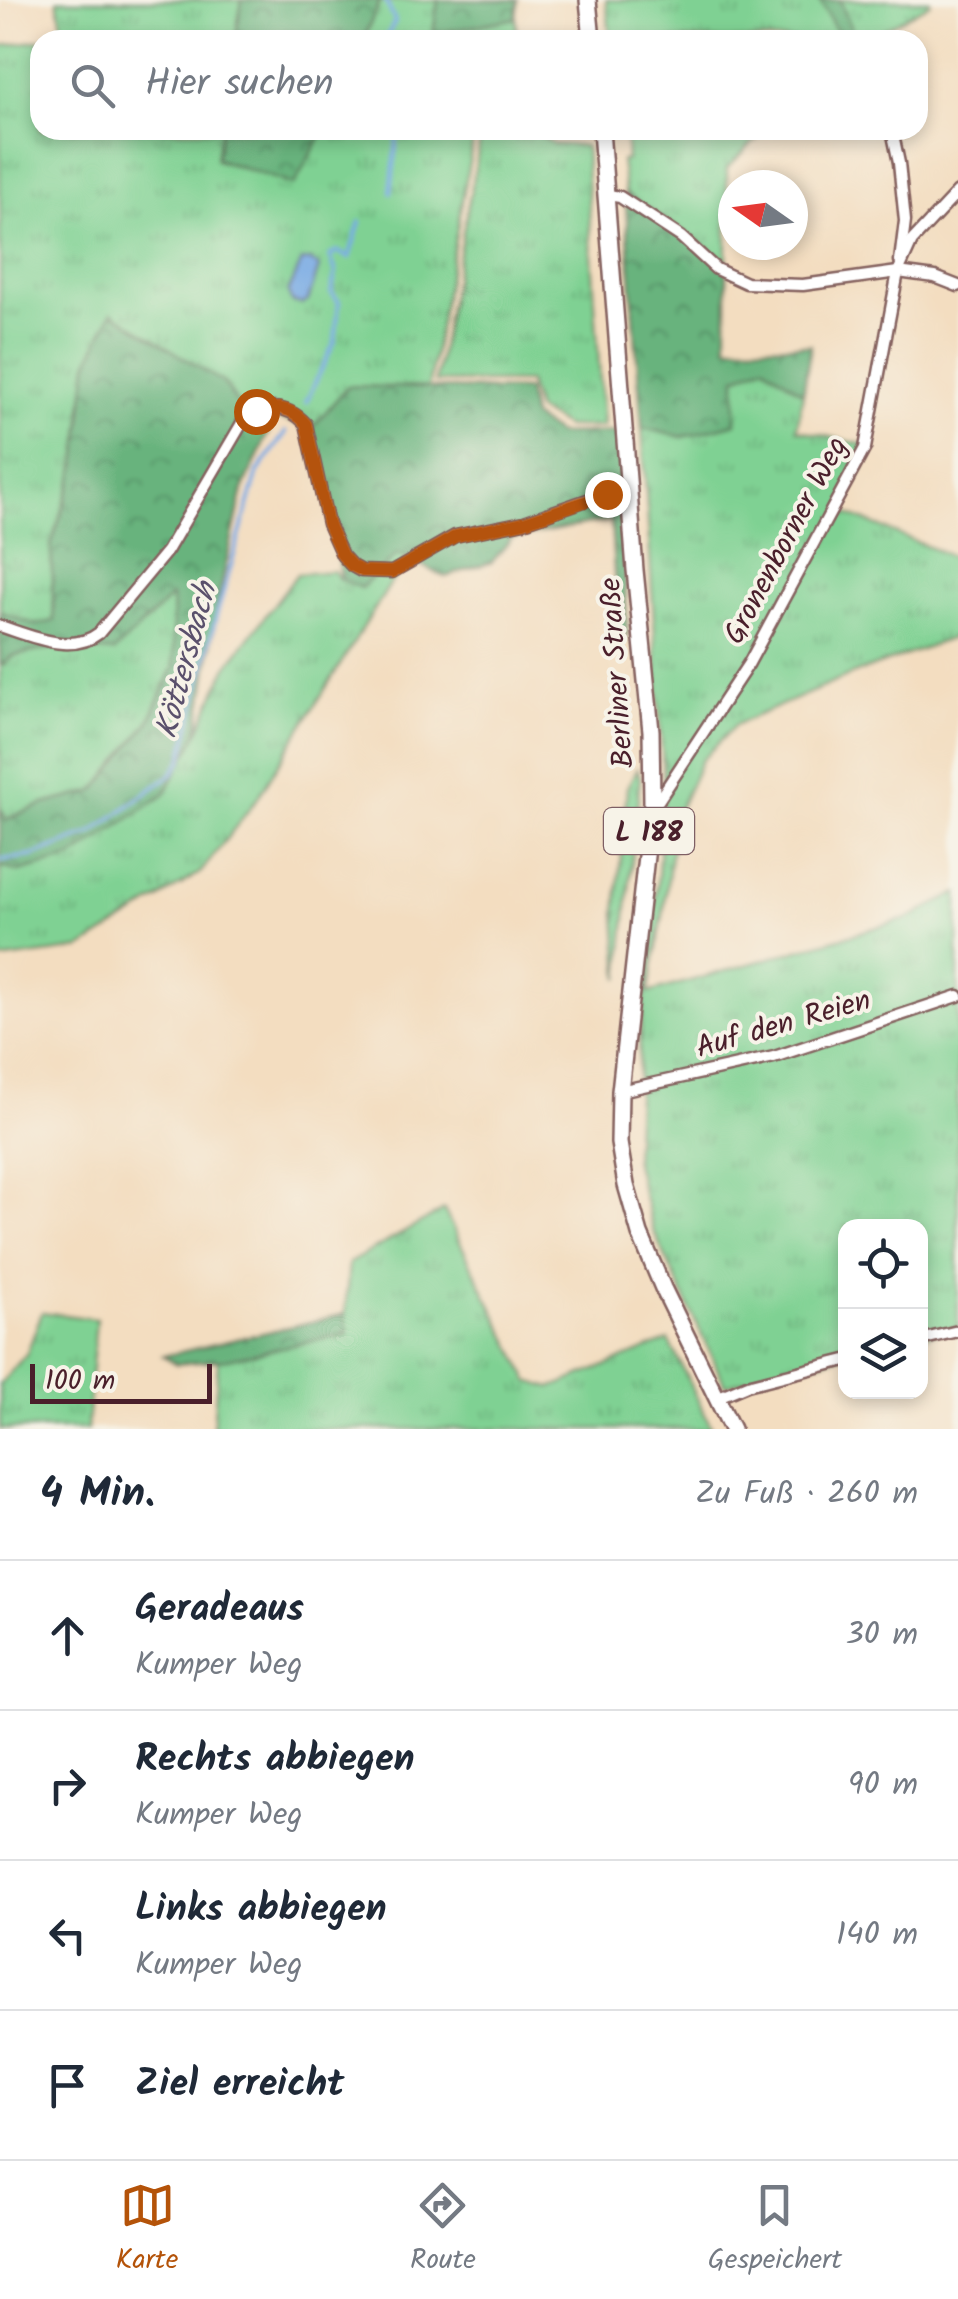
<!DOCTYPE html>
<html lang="de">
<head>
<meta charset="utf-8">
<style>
	:root { --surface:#fff; --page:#f2f2f3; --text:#1f2937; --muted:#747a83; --line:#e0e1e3; --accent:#b45309 }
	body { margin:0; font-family:Kalam,sans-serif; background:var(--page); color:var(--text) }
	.controls { position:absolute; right:30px; bottom:30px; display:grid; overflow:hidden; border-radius:20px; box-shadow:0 5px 15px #0003 }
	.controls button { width:90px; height:90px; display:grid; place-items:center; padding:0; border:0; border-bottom:2px solid var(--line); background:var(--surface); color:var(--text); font:50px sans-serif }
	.compass { position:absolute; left:718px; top:170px; width:90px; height:90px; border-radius:50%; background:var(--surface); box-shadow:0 5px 15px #0003; rotate:284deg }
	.scale { position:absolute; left:30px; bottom:25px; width:182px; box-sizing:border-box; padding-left:10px; border:5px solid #4a1f2b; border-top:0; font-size:28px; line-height:35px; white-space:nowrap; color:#4a1f2b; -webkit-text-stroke:8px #f7f3e8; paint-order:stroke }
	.stop { position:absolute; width:30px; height:30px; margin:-22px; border:8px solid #b45309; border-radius:50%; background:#fff }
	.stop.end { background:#b45309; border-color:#fff; box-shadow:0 2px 10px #0008 }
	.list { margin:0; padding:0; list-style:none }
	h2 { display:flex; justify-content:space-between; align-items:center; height:130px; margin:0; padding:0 40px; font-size:42px }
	h2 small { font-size:32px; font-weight:400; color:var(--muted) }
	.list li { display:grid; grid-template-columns:65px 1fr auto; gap:30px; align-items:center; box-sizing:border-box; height:150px; padding:0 40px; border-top:2px solid var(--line) }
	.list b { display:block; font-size:38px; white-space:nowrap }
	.list p { margin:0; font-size:32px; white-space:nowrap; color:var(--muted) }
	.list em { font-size:32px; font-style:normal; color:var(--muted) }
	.icon { flex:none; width:55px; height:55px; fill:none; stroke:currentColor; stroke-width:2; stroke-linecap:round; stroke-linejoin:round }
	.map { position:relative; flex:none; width:958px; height:1429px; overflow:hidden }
	.search { position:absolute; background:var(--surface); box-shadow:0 5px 15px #0003; left:30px; right:30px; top:30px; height:110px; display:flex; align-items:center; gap:25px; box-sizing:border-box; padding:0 35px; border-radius:30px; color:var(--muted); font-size:38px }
	.sheet { height:730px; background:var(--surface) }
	nav { display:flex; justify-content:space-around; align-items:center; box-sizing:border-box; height:140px; border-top:2px solid var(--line); background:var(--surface); font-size:28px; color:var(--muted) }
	nav a { display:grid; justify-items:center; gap:5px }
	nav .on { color:var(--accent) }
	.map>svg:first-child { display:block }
	.grass { fill:url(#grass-tufts); stroke:#64785f; stroke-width:2.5 }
	.forest { fill:url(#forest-crowns); stroke:#586954; stroke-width:2.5 }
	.water { fill:#78aae4; stroke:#616488; stroke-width:2.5 }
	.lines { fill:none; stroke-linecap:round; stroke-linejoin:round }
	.stream { stroke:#78aae4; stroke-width:4 }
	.street-casing { stroke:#85625f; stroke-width:15 }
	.primary-casing { stroke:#85625f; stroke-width:20 }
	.street { stroke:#fff; stroke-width:10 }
	.primary { stroke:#fff; stroke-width:15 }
	.route { stroke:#b45309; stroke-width:12 }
	.labels { text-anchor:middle; stroke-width:8; stroke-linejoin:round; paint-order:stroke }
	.shield { fill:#f7f3e8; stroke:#7e5f64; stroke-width:2.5 }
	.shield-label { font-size:28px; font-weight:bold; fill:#4a1f2b }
	.street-label { font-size:30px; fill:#4a1f2b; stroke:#f7f3e8 }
	.water-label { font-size:32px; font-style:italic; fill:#5a506c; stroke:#f7f3e8 }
</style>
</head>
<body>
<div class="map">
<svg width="958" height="1429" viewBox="0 0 958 1429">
	<defs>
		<pattern id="grass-tufts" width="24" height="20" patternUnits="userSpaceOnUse" patternTransform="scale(2.5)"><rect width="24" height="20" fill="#7fd193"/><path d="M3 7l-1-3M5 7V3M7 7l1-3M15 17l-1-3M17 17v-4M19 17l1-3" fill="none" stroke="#6fb37f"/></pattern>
		<pattern id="forest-crowns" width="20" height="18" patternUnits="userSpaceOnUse" patternTransform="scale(2.5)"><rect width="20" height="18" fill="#67b37d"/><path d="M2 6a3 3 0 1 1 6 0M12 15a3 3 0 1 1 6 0" fill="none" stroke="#579167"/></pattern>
	</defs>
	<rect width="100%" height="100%" fill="#f7f3e8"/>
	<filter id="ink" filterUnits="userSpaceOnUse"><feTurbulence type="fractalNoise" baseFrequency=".01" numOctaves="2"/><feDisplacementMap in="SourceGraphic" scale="20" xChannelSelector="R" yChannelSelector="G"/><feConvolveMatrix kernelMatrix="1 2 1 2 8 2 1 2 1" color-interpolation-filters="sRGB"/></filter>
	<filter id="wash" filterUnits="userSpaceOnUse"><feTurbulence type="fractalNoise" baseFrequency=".0048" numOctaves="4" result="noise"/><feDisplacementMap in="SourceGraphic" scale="40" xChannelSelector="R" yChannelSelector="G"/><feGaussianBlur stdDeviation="2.25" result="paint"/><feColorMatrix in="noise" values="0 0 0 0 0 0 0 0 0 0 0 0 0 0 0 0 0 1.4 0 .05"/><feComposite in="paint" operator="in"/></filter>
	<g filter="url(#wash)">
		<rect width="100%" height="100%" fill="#f3ddc0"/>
		<g class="grass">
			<path d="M57,0H242L235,40H41L57,38L64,34Z"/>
			<path d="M438,0L434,33L516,18L517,40H363L380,1Z"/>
			<path d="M606,0H820L841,40H623L622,37L610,35Z"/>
			<path d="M840,0H930V3L865,40H856Z"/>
			<path d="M40,40V130H221L216,160L294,184L324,130H475L428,389L348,386L312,428L275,418L252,426L224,383L88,364L77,465L51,546L54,621L36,625L0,612V46Z"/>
			<path d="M482,130H534L553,144L585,146L603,427H566L536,410L528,382H435Z"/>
			<path d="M625,130H766L727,168V262L625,193L621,161L627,160Z"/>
			<path d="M765,365L803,393L797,429L873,447L841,511L958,559V636L851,675L735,725L701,761L676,815L664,910L648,993L906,919L958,893V1327L921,1337L920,1226H846L845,1355L725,1385L653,1230L634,1160L640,1036L658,876L664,783L642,428L683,437L736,377Z"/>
			<path d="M398,554L407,557L257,799L201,872L80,949L0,960V866L19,872L198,733L226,668L297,574L334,571L340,580Z"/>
			<path d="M173,595L175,666L149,722L95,791L44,804L5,820L0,807V667L12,656L58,647L144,624Z"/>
			<path d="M637,769L640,778L620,979L616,913L627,787Z"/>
			<path d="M444,1210L529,1381L551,1388L669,1340L712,1429H213L218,1360L347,1334L345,1314L349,1263Z"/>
			<path d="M42,1312L96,1319L87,1429H0V1384L27,1353Z"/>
		</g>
		<g class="forest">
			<path d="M242,0H390L380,1L363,40H235Z"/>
			<path d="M438,0H518L516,18L433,34Z"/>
			<path d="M820,0H840L856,40H841Z"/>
			<path d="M221,130H324L294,185L216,159Z"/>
			<path d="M625,193L727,262V346L811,345L803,393L764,365L736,377V423L683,437L642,428Z"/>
			<path d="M112,312L224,383L252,426L275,418L243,490L218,601L198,733L164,795L71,858L19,872L0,866V807L5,820L44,804L95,791L149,722L174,666L172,596L114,652L58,647L12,656L0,667V612L36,625L54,621L51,546L77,465L88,364Z"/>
			<path d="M348,386L527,390L532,417L558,434L621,432L627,638L617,623L611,520L512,538L492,562L445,577L398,554L361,588L340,579L335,529L312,428Z"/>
			<path d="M345,1314L348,1333L228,1359L177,1364L163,1356Z"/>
		</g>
		<path class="water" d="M310,260L319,267L308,301L302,304L292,302L288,293L302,261Z"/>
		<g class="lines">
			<g class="stream">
				<path d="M385,40L395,21L385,0"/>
				<path d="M391,192L398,130"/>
				<path d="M306,402L335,341L339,302L331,292L336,272L330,256L337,251L349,258L360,222"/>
				<path d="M0,860L32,856L92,833L172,774L182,760L214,624L258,472L286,432"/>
			</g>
		</g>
	</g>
	<g filter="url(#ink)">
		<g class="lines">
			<g class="street-casing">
				<g id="street">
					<path d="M892,130L899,163L905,221L900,261"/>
					<path d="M608,195L620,197L681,237L716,269L746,283L803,285L898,272L935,277L958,286"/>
					<path d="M0,626C31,636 71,655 99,633L167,551L242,423C261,403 287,403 306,424L328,524L342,555L352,566L361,571L392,572L455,536L524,522L607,493H629"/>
					<path d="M652,802L658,801L749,663L865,448L898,272L912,241L958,192"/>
					<path d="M620,1091L774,1057L958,996"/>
					<path d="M920,1340L958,1331"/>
					<path d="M716,1398L747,1385L846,1360"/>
				</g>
			</g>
			<g class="primary-casing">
				<g id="primary">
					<path d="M588,0L592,40"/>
					<path d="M601,130L635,570L651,731L652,802L620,1091L619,1143L626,1185L640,1234L663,1288L732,1429"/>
				</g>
			</g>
			<use href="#street" class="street"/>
			<use href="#primary" class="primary"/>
		</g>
	</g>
	<g class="lines" filter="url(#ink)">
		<path class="route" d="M256,411C275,405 292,407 306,424L328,524L342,555L352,566L362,571L392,572L456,536L524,522L607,494"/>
	</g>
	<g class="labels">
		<rect class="shield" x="604" y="808" width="90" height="46" rx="8"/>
		<g class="shield-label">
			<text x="649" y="841">L 188</text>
		</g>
		<g class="street-label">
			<text transform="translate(785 540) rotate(-62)" y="10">Gronenborner Weg</text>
			<text transform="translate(616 673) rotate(-94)" y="10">Berliner Straße</text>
			<text transform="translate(783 1023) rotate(-16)" y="10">Auf den Reien</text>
		</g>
		<g class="water-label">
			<text transform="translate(185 660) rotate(-75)" y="11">Köttersbach</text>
		</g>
	</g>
</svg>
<div class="controls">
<button><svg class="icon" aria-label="locate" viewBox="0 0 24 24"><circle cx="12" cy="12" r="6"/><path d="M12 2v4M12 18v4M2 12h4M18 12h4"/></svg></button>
<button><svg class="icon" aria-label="layers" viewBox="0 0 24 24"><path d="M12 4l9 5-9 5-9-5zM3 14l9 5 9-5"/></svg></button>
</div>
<svg class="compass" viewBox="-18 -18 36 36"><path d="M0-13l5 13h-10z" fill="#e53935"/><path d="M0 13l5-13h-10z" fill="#747a83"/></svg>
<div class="scale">100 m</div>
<div class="stop" style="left:256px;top:411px"></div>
<div class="stop end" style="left:607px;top:494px"></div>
<div class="search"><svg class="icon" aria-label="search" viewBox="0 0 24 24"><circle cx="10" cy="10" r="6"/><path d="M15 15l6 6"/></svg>Hier suchen</div>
</div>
<section class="sheet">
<h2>4 Min.<small>Zu Fuß · 260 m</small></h2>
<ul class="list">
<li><svg class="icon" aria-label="ahead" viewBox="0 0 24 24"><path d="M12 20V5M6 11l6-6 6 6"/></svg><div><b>Geradeaus</b><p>Kumper Weg</p></div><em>30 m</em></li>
<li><svg class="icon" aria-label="right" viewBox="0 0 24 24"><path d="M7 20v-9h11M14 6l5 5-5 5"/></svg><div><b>Rechts abbiegen</b><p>Kumper Weg</p></div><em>90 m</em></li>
<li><svg class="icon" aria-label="left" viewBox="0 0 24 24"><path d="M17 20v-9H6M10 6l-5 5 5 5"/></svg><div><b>Links abbiegen</b><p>Kumper Weg</p></div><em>140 m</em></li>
<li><svg class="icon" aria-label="arrive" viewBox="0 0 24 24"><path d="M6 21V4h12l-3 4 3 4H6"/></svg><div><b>Ziel erreicht</b></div></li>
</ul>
</section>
<nav>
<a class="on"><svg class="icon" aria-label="map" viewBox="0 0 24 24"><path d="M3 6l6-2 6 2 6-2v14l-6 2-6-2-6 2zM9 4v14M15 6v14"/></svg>Karte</a>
<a><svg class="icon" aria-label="directions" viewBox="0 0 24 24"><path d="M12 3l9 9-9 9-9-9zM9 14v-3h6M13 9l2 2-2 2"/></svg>Route</a>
<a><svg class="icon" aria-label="saved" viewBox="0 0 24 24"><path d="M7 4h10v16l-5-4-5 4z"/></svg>Gespeichert</a>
</nav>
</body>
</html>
